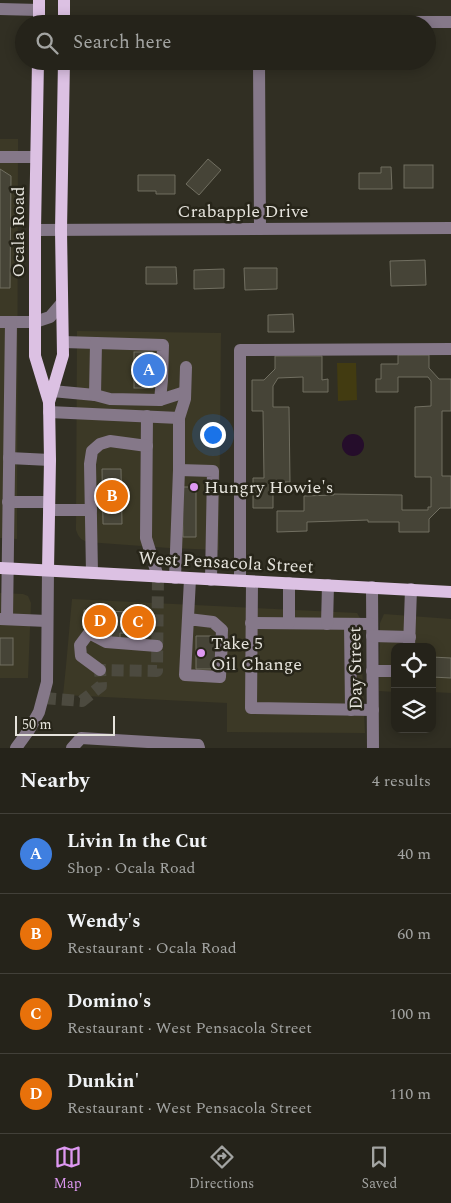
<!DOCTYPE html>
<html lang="en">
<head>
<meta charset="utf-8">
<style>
	:root { --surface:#25231a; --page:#2d2b23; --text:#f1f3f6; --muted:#a3a4a2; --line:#424039; --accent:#de98f2 }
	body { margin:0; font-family:Spectral,serif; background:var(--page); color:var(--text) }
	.controls { position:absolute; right:15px; bottom:15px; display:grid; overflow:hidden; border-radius:10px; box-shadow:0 2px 12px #0003 }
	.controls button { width:45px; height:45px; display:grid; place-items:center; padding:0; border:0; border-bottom:1px solid var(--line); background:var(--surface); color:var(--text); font:25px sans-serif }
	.scale { position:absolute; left:15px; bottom:12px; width:100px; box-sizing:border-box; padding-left:5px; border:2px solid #e5e3dc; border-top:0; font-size:14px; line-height:18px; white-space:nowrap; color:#e5e3dc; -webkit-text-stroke:4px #272519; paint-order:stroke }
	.you { position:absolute; left:212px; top:434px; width:18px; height:18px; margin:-12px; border:4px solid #fff; border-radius:50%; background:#1a73e8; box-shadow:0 0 0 8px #1a73e833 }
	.badge { display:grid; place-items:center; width:32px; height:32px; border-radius:50%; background:var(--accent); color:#fff; font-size:16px; font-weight:700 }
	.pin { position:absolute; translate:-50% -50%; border:2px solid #fff; box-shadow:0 1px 5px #0006 }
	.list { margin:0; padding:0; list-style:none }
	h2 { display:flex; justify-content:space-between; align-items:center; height:65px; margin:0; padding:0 20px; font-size:21px }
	h2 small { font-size:16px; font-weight:400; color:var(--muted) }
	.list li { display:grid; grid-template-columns:32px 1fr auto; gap:15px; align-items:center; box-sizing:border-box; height:80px; padding:0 20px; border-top:1px solid var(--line) }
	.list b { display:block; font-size:19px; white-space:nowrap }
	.list p { margin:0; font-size:16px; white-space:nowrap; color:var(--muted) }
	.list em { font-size:16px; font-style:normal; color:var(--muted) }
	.icon { flex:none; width:28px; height:28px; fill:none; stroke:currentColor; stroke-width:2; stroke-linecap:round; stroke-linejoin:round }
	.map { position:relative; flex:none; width:451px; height:748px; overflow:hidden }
	.search { position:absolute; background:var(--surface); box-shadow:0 2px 12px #0003; left:15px; right:15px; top:15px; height:55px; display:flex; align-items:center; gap:12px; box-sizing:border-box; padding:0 18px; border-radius:28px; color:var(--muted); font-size:19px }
	.sheet { height:385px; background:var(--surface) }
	nav { display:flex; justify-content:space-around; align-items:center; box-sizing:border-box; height:70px; border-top:1px solid var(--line); background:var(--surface); font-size:14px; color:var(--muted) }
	nav a { display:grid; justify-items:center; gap:2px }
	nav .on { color:var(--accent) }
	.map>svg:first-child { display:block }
	.built { fill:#3c3926 }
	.green { fill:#423b11 }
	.water { fill:#250d2b }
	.building { fill:#464437; stroke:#716f61 }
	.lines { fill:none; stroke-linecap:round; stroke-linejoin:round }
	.minor-tunnel { stroke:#4c4a3f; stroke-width:12; stroke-dasharray:12 6; stroke-linecap:butt }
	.minor { stroke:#857889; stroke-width:12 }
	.major { stroke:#dcc1e3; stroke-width:12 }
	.poi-dot { fill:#de98f2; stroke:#272519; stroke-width:2 }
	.labels { text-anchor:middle; stroke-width:5; stroke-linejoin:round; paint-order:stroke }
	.street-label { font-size:18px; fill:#e5e3dc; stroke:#272519 }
	.poi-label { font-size:18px; fill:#e5e3dc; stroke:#272519; text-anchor:start }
</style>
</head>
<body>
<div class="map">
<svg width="451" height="748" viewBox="0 0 451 748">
	<rect width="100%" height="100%" fill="#312f23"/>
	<g class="built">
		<path d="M0,139H18L17,539L0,538Z"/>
		<path d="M77,331L221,333L219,550L169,548L87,542L81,539L78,535L76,530Z"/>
		<path d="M0,593L23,594L28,596L31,603L28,678H0Z"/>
		<path d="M72,599L357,613L360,618L365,733L227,732V703L63,695L66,666Z"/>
		<path d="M384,614L451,619V693L432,692V647H395V692L379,691L380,623Z"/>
	</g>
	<path class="green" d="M337,363H356L357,400L338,401Z"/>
	<circle class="water" cx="353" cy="445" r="11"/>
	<g class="building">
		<path d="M208,159L221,170L199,195L186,184Z"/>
		<rect x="404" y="165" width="29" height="23"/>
		<path d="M381,167H391L392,189H359V173H381Z"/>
		<path d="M0,169L11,176L10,288H0Z"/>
		<path d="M138,175H175V194H156V191H138Z"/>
		<path d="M425,260L426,285L391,286L390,261Z"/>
		<path d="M146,267H176L177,284H146Z"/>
		<path d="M244,268H277V289L245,290Z"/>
		<path d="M224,269V288L194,289V270Z"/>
		<path d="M293,314L294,332H268V315Z"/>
		<rect x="134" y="352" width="18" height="36"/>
		<path d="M398,355H429V368L439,379H451V411H442V476H451V508H440L429,519V532H399V522H368V520L307,522V531L277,532V511H304V496L334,495V494L402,495V510H428V507H431V477H415V407L431,406V381L428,377H398V392H376V379H381V364H398Z"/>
		<path d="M275,356H322V380L328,379V392H303V377L278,378L273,386V407H289L290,482H273V508H253V478H264L263,411H252V380H264L275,369Z"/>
		<path d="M102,469H121L122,524H103Z"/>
		<path d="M182,487H196V537H183Z"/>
		<path d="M84,610L152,613L151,635L120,633V640L111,639L112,629L83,628Z"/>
		<path d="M196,636H227V660H211V669H196Z"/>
		<rect x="0" y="638" width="13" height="27"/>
		<path d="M432,657L451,658V678L432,677Z"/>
	</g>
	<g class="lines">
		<path class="minor-tunnel" d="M44,698L82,701L101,686L100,670L157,671L158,577"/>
		<g class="minor">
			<path d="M0,9L39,10"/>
			<path d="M294,24L315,22H451"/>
			<path d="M259,61L260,229"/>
			<path d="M0,157H36"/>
			<path d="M35,230L451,228"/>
			<path d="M0,322H35L50,317L62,303"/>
			<path d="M63,342L163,345L162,380L160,400"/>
			<path d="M52,391L95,395L110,399L160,400L185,392"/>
			<path d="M95,395L96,343"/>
			<path d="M49,412L179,418V470L175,578"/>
			<path d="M147,416L146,538L158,577"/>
			<path d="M179,418L185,399L186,367"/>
			<path d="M9,458L50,460"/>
			<path d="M179,470L213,471L211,580"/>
			<path d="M8,502H49"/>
			<path d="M49,510H91"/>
			<path d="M92,573L90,464L92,451L100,444L110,441L147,446"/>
			<path d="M240,581V350L451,349"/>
			<path d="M252,582L251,708L373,710"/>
			<path d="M372,587L373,748"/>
			<path d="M0,619L47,621"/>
			<path d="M7,619L11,322"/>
			<path d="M188,619L213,622L222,630L220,677L185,675L190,579"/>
			<path d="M251,623L372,624"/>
			<path d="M289,623V583"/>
			<path d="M327,624L328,585"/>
			<path d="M350,624L351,710"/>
			<path d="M372,636L410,637"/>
			<path d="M409,647L411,589"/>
			<path d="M100,670L81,656L80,645L89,633L106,642L157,646"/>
			<path d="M372,671H395"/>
			<path d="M16,748L29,730L39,712L47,682L48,570"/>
			<path d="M72,748L81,738L198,745L199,748"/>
		</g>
		<g class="major">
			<path d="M39,24V0"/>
			<path d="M64,24V0"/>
			<path d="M38,61L35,230V356L49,402L50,460L48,570"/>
			<path d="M49,402L63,355L61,230L64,61"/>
			<path d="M0,568L451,592"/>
		</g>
	</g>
	<g class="poi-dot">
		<circle cx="194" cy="487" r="5"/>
		<circle cx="201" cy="653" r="5"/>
	</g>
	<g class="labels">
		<g class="street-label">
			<text x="243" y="217">Crabapple Drive</text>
			<text transform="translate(18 232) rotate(-90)" y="6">Ocala Road</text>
			<text transform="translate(226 562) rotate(3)" y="6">West Pensacola Street</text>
			<text transform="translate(355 668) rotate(-91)" y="6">Day Street</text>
		</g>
		<g class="poi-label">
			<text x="204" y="493">Hungry Howie's</text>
			<text x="211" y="649">Take 5<tspan x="211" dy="21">Oil Change</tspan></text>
		</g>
	</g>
</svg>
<div class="controls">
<button><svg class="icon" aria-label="locate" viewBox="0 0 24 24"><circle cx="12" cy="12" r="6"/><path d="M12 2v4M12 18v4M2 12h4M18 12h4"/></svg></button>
<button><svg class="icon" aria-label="layers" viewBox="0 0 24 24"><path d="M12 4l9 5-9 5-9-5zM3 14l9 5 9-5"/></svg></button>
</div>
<div class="scale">50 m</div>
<div class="you"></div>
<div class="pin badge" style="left:149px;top:370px;background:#3f7fe0">A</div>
<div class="pin badge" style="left:112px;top:496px;background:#e8710a">B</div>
<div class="pin badge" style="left:138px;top:622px;background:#e8710a">C</div>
<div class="pin badge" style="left:100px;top:621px;background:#e8710a">D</div>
<div class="search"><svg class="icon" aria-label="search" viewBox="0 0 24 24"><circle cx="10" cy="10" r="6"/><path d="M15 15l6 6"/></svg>Search here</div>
</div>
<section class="sheet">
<h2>Nearby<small>4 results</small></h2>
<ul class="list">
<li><span class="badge" style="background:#3f7fe0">A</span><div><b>Livin In the Cut</b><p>Shop · Ocala Road</p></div><em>40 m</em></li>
<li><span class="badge" style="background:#e8710a">B</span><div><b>Wendy's</b><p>Restaurant · Ocala Road</p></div><em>60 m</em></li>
<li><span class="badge" style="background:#e8710a">C</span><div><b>Domino's</b><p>Restaurant · West Pensacola Street</p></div><em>100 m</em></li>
<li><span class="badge" style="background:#e8710a">D</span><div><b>Dunkin'</b><p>Restaurant · West Pensacola Street</p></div><em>110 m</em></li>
</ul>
</section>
<nav>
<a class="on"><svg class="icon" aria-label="map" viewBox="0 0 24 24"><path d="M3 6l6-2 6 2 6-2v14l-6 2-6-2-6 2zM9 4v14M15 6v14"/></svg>Map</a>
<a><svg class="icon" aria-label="directions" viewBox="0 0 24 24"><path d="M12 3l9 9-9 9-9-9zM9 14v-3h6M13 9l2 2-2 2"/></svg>Directions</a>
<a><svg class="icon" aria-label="saved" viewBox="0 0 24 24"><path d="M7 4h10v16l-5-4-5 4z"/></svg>Saved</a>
</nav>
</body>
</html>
